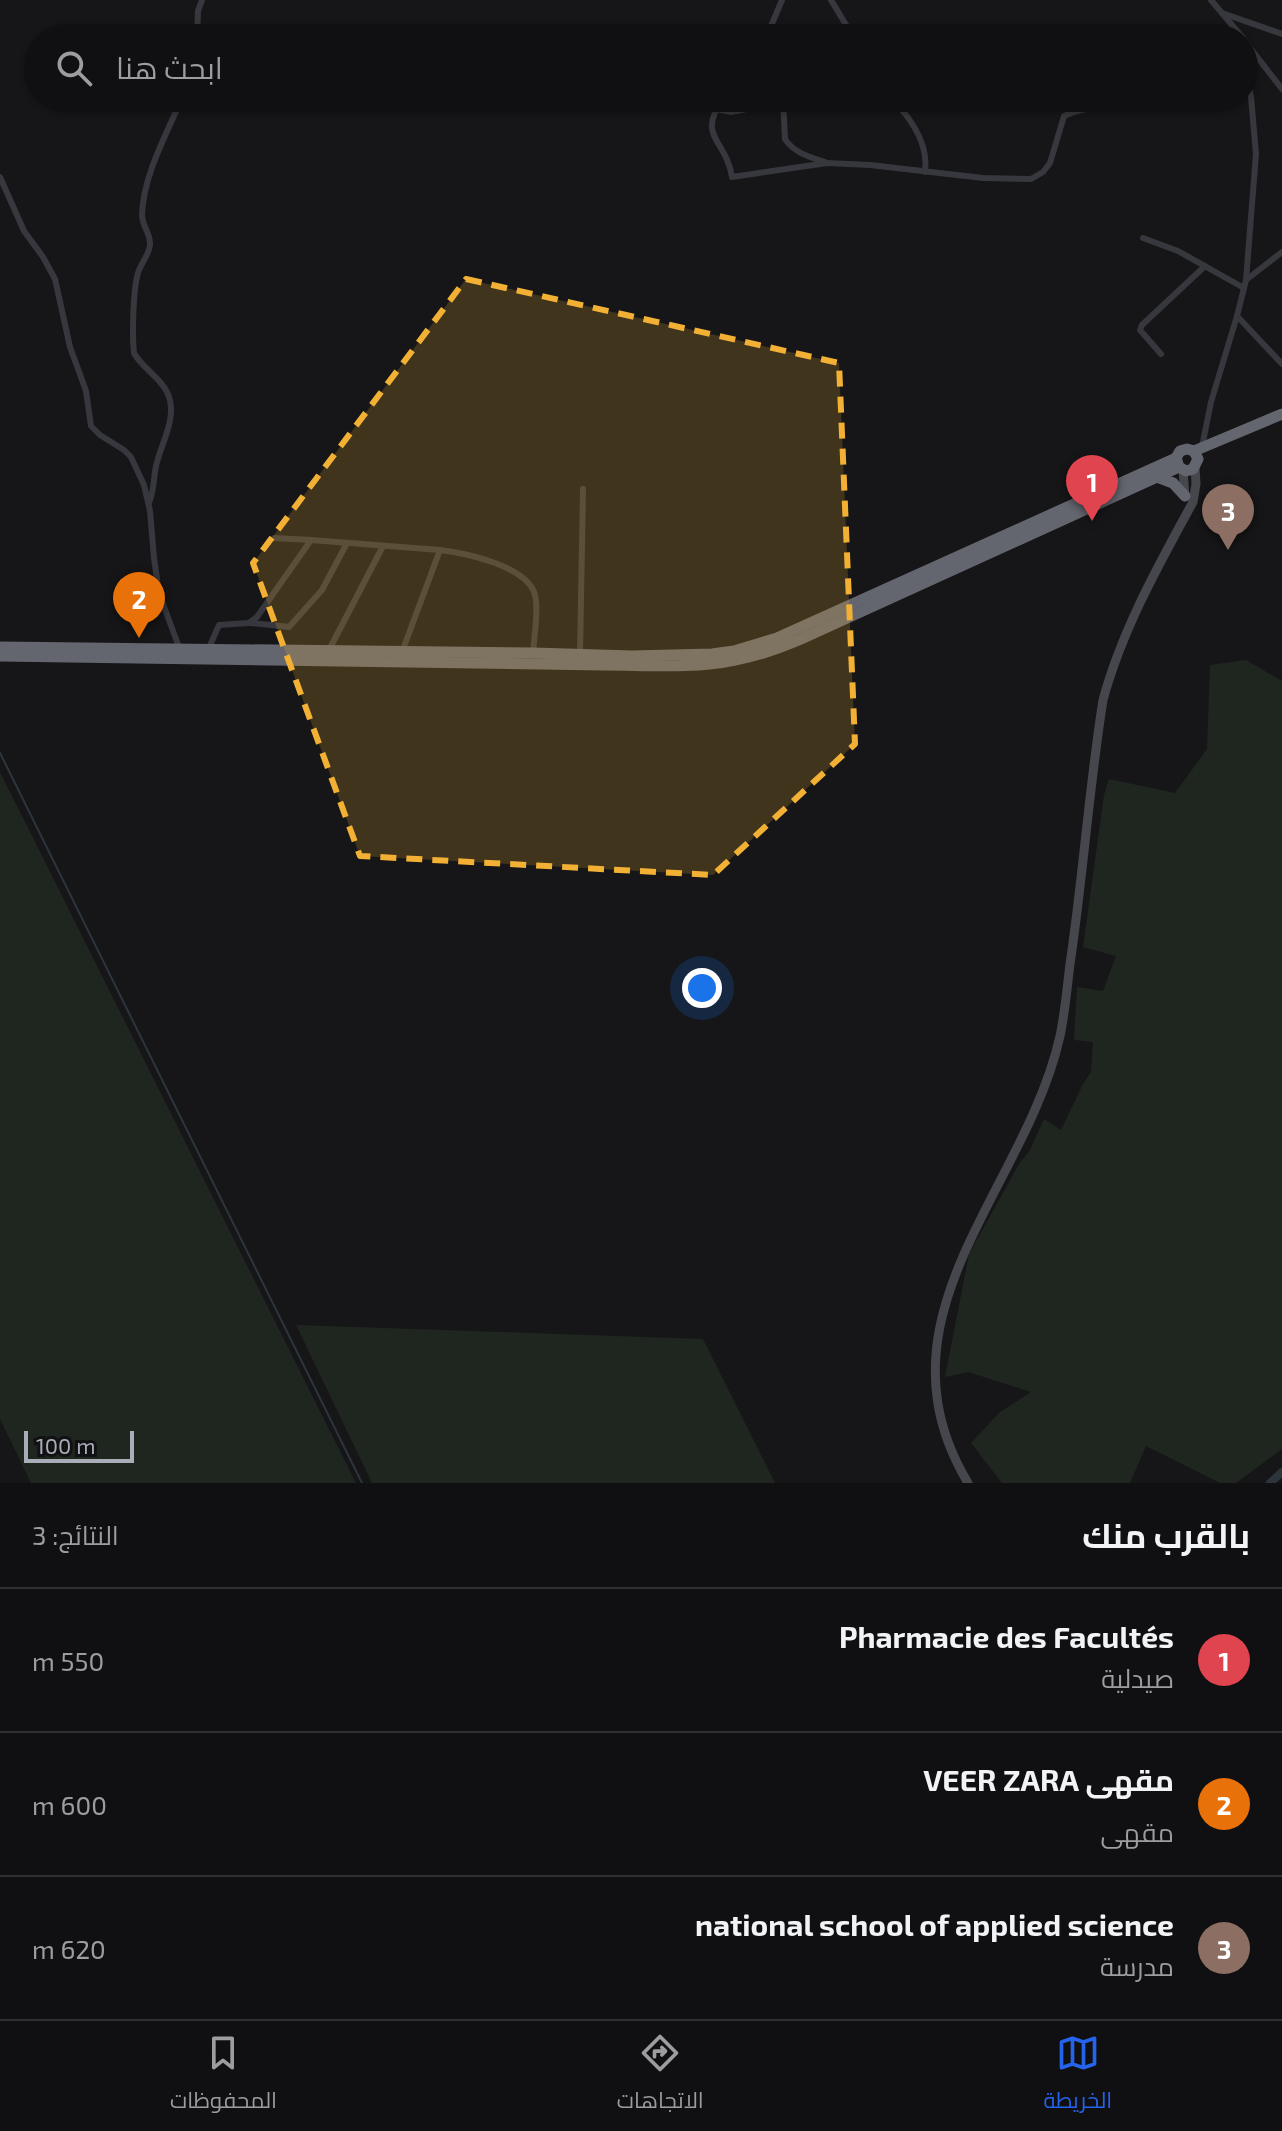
<!DOCTYPE html>
<html lang="ar">
<head>
<meta charset="utf-8">
<style>
	:root { --surface:#101012; --page:#1e1e20; --text:#f1f3f6; --muted:#9c9d9f; --line:#303032; --accent:#2563eb }
	body { margin:0; font-family:"Exo 2",Cairo,sans-serif; background:var(--page); color:var(--text); direction:rtl }
	.scale { position:absolute; left:24px; bottom:20px; width:110px; box-sizing:border-box; padding-left:8px; border:4px solid #a8adb8; border-top:0; font-size:22px; line-height:28px; white-space:nowrap; color:#a8adb8; -webkit-text-stroke:6px #111113; paint-order:stroke }
	.you { position:absolute; left:702px; top:988px; width:28px; height:28px; margin:-20px; border:6px solid #fff; border-radius:50%; background:#1a73e8; box-shadow:0 0 0 12px #1a73e833 }
	.badge { display:grid; place-items:center; width:52px; height:52px; border-radius:50%; background:var(--accent); color:#fff; font-size:26px; font-weight:700 }
	.pin { position:absolute; translate:-50% -66px; filter:drop-shadow(0 2px 4px #0008) }
	.pin::after { content:''; position:absolute; top:42px; width:28px; height:24px; background:inherit; clip-path:polygon(0 0,100% 0,50% 100%) }
	.list { margin:0; padding:0; list-style:none }
	h2 { display:flex; justify-content:space-between; align-items:center; height:104px; margin:0; padding:0 32px; font-size:34px }
	h2 small { font-size:26px; font-weight:400; color:var(--muted) }
	.list li { display:grid; grid-template-columns:52px 1fr auto; gap:24px; align-items:center; box-sizing:border-box; height:144px; padding:0 32px; border-top:2px solid var(--line) }
	.list b { display:block; font-size:30px; white-space:nowrap }
	.list p { margin:0; font-size:26px; white-space:nowrap; color:var(--muted) }
	.list em { font-size:26px; font-style:normal; color:var(--muted) }
	.icon { flex:none; width:44px; height:44px; fill:none; stroke:currentColor; stroke-width:2; stroke-linecap:round; stroke-linejoin:round }
	.map { position:relative; flex:none; width:1282px; height:1483px; overflow:hidden; direction:ltr }
	.search { position:absolute; background:var(--surface); box-shadow:0 2px 6px #0004; left:24px; right:24px; top:24px; height:88px; display:flex; align-items:center; gap:20px; box-sizing:border-box; padding:0 28px; border-radius:44px; color:var(--muted); font-size:30px }
	.sheet { height:536px; background:var(--surface) }
	nav { display:flex; justify-content:space-around; align-items:center; box-sizing:border-box; height:112px; border-top:2px solid var(--line); background:var(--surface); font-size:22px; color:var(--muted) }
	nav a { display:grid; justify-items:center; gap:4px }
	nav .on { color:var(--accent) }
	.map>svg:first-child { display:block }
	.green { fill:#1e261f }
	.lines { fill:none; stroke-linecap:round; stroke-linejoin:round }
	.stream { stroke:#2c353c; stroke-width:2 }
	.canal { stroke:#2c353c; stroke-width:8 }
	.street { stroke:#37383d; stroke-width:6 }
	.secondary { stroke:#45474d; stroke-width:9 }
	.highway { stroke:#63666e; stroke-width:11 }
	.marked { fill:#f2b134; fill-opacity:0.2; stroke:#f2b134; stroke-width:6; stroke-dasharray:16 10; stroke-linejoin:round }
</style>
</head>
<body>
<div class="map">
<svg width="1282" height="1483" viewBox="0 0 1282 1483">
	<rect width="100%" height="100%" fill="#161618"/>
	<g class="green">
		<path d="M1246,660L1282,681V1449L1236,1483H1220L1146,1446L1130,1483H1002L971,1443L1000,1412L1031,1392L968,1372L945,1377L969,1254L1019,1164L1030,1150L1044,1119L1061,1130L1083,1084L1091,1072L1093,1042L1074,1040L1077,987L1103,991L1116,956L1083,947L1104,795L1109,779L1175,793L1207,749L1210,665Z"/>
		<path d="M0,772L356,1483H31L0,1419Z"/>
		<path d="M296,1325L703,1339L775,1483H372Z"/>
	</g>
	<g class="lines">
		<path class="stream" d="M0,753L362,1483"/>
		<path class="canal" d="M1270,1483L1282,1472"/>
		<g class="street">
			<path d="M831,0L854,38"/>
			<path d="M1211,0L1243,38"/>
			<path d="M1222,13L1282,34"/>
			<path d="M197,38L198,11L202,0"/>
			<path d="M766,38L782,0"/>
			<path d="M1244,40L1282,89"/>
			<path d="M724,98C695,137 726,138 732,177L827,163L870,165L983,178L1031,179L1043,172L1050,163L1064,116L1074,112L1128,98"/>
			<path d="M783,98L785,139C794,153 810,157 825,162"/>
			<path d="M891,98C911,118 929,143 925,172"/>
			<path d="M716,109L731,112L783,102"/>
			<path d="M0,177L24,231L43,257L55,279L70,347L86,391L91,426L100,435L124,450L131,457L144,485L150,511L154,558L159,593L180,650"/>
			<path d="M1143,238L1178,251L1244,288"/>
			<path d="M1246,280L1282,252"/>
			<path d="M1237,316L1282,364"/>
			<path d="M1161,354L1140,330L1142,325L1205,266"/>
			<path d="M1202,447L1211,402L1237,316L1246,280L1256,154L1251,97L1244,64"/>
			<path d="M149,503C155,487 153,480 156,466C161,443 179,416 167,392C160,377 142,368 134,353C132,335 133,290 138,273C141,263 149,255 150,245C151,234 142,226 142,215C143,176 167,133 182,98"/>
			<path d="M274,538L311,540"/>
			<path d="M440,550C465,553 528,566 535,595C539,610 534,637 533,653"/>
			<path d="M251,623L289,627L322,590L347,543"/>
			<path d="M208,650L219,625L249,623L257,617L311,540L440,550L402,652"/>
			<path d="M329,650L383,546"/>
			<path d="M580,655L583,489"/>
		</g>
		<g class="secondary">
			<path d="M1183,470L1185,497"/>
			<path d="M968,1483C868,1316 1026,1190 1060,1036C1065,1013 1067,988 1070,964C1083,877 1089,788 1103,700C1122,630 1158,566 1193,502L1196,484L1195,467"/>
		</g>
		<g class="highway">
			<path d="M1194,451L1282,414"/>
			<path d="M1157,477L1173,483L1185,496"/>
			<path d="M0,647L533,653L632,656L712,654L734,651L777,638L1176,458"/>
			<path d="M0,656L604,665C647,665 693,669 735,660C758,656 780,648 801,639L1179,467L1186,471L1193,469L1198,459L1194,451L1187,449L1180,451L1176,458L1179,467"/>
		</g>
	</g>
	<path class="marked" d="M466,279L839,363L855,744L713,875L360,856L253,563Z"/>
</svg>
<div class="scale">100 m</div>
<div class="you"></div>
<div class="pin badge" style="left:1092px;top:521px;background:#e0444e">1</div>
<div class="pin badge" style="left:139px;top:638px;background:#e8710a">2</div>
<div class="pin badge" style="left:1228px;top:550px;background:#8d6e63">3</div>
<div class="search"><svg class="icon" aria-label="search" viewBox="0 0 24 24"><circle cx="10" cy="10" r="6"/><path d="M15 15l6 6"/></svg>ابحث هنا</div>
</div>
<section class="sheet">
<h2>بالقرب منك<small>النتائج: 3</small></h2>
<ul class="list">
<li><span class="badge" style="background:#e0444e">1</span><div><b>Pharmacie des Facultés</b><p>صيدلية</p></div><em>550 m</em></li>
<li><span class="badge" style="background:#e8710a">2</span><div><b>مقهى VEER ZARA</b><p>مقهى</p></div><em>600 m</em></li>
<li><span class="badge" style="background:#8d6e63">3</span><div><b>national school of applied science</b><p>مدرسة</p></div><em>620 m</em></li>
</ul>
</section>
<nav>
<a class="on"><svg class="icon" aria-label="map" viewBox="0 0 24 24"><path d="M3 6l6-2 6 2 6-2v14l-6 2-6-2-6 2zM9 4v14M15 6v14"/></svg>الخريطة</a>
<a><svg class="icon" aria-label="directions" viewBox="0 0 24 24"><path d="M12 3l9 9-9 9-9-9zM9 14v-3h6M13 9l2 2-2 2"/></svg>الاتجاهات</a>
<a><svg class="icon" aria-label="saved" viewBox="0 0 24 24"><path d="M7 4h10v16l-5-4-5 4z"/></svg>المحفوظات</a>
</nav>
</body>
</html>
